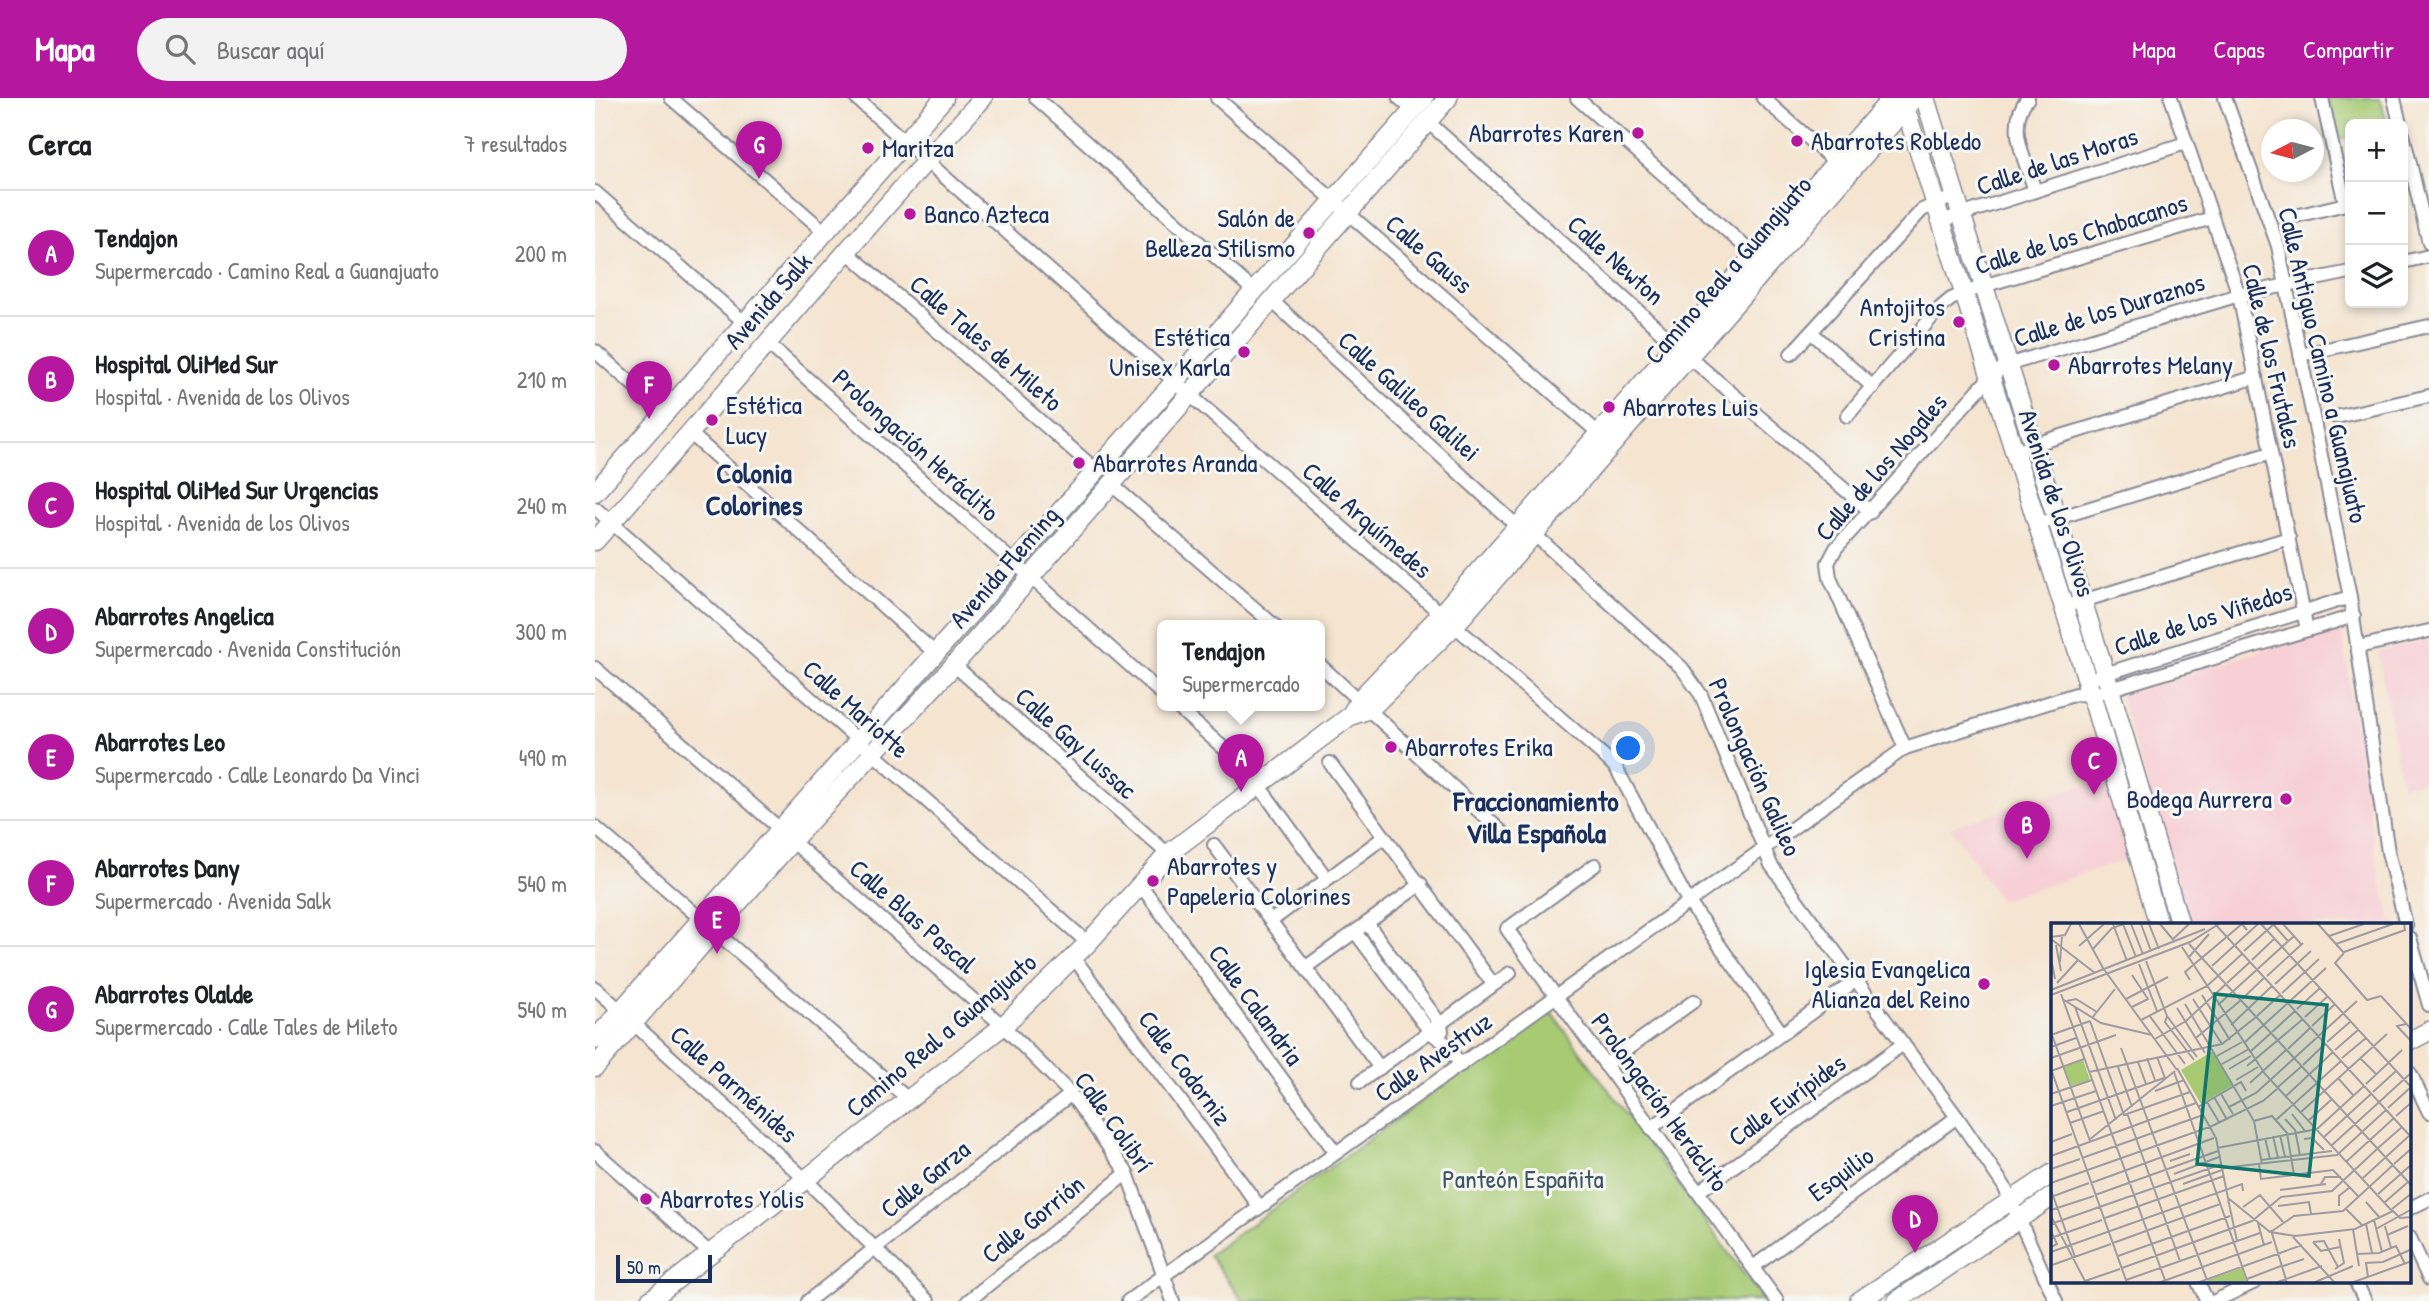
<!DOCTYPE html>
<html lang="es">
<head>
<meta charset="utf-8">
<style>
	:root { --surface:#fff; --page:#f2f2f2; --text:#202124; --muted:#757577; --line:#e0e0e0; --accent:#b5179e }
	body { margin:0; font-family:"Patrick Hand",sans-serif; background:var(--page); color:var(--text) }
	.controls { position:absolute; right:21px; top:21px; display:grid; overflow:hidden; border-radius:10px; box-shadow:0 4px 10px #0003 }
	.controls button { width:63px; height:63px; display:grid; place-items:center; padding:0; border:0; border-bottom:2px solid var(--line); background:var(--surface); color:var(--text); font:35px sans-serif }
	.compass { position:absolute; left:1666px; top:21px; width:63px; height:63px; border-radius:50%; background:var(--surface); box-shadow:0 4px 10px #0003; rotate:264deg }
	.scale { position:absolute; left:21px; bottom:18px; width:96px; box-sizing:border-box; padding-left:7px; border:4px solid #1b2f5e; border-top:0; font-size:19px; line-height:24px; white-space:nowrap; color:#1b2f5e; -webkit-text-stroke:5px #f6f6f2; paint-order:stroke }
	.you { position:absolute; left:1034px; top:651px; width:24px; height:24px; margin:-18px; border:5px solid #fff; border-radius:50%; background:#1a73e8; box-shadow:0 0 0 10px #1a73e833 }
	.badge { display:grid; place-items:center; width:46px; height:46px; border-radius:50%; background:var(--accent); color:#fff; font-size:23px; font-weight:700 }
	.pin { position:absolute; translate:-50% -58px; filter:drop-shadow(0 2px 4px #0008) }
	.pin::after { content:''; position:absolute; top:37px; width:24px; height:21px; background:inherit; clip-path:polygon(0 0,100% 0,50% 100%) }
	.popup { position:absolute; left:562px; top:522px; width:168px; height:91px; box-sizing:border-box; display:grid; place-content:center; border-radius:10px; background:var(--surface); filter:drop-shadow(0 2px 5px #0005); font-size:23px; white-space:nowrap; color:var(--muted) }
	.popup b { font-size:26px; color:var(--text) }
	.popup::after { content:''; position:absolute; left:50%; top:100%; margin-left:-14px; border:14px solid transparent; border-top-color:var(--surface) }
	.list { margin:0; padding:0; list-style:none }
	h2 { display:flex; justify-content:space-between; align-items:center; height:91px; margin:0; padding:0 28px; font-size:30px }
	h2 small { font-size:23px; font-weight:400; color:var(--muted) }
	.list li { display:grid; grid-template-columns:46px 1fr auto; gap:21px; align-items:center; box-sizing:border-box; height:126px; padding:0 28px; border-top:2px solid var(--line) }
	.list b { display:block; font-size:26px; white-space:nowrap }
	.list p { margin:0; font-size:23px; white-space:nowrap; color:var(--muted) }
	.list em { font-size:23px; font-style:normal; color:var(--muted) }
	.icon { flex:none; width:38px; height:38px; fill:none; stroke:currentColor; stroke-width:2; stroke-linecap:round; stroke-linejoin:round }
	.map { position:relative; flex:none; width:1834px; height:1203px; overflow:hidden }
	header { display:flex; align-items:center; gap:42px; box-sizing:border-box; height:98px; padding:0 35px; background:var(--accent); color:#fff }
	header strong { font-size:33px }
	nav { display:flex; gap:38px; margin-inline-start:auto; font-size:24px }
	.search { width:490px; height:63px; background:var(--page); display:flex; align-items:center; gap:18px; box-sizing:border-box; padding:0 24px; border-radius:38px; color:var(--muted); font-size:26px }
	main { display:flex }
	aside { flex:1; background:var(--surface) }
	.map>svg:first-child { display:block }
	.built { fill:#f7cfd5 }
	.green { fill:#a7ca73; stroke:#617c68; stroke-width:2 }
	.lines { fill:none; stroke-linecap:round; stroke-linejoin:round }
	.street-casing { stroke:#888a96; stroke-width:16 }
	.secondary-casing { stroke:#888a96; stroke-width:21 }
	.street { stroke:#fff; stroke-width:12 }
	.secondary { stroke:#fff; stroke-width:18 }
	.poi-dot { fill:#b5179e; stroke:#f6f6f2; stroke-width:2.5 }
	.labels { text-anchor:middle; stroke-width:6; stroke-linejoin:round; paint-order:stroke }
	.poi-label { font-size:26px; fill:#1b2f5e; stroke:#f6f6f2; text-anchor:start }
	.street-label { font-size:26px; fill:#1b2f5e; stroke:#f6f6f2 }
	.park-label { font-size:26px; fill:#3e5663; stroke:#f6f6f2 }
	.neighbourhood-label { font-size:28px; font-weight:bold; fill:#1b2f5e; stroke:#f6f6f2 }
	.inset-road { fill:none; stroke:#9e9ca2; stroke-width:2 }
	.view { fill:#0f766e; fill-opacity:0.15; stroke:#0f766e; stroke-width:3.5 }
	.inset-edge { fill:none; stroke:#1b2f5e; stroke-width:3.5 }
</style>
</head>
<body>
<header>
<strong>Mapa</strong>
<div class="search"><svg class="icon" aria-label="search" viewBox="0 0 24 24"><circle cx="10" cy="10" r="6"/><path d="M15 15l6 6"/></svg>Buscar aquí</div>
<nav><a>Mapa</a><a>Capas</a><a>Compartir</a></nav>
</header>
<main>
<aside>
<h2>Cerca<small>7 resultados</small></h2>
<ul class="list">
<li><span class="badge">A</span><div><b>Tendajon</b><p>Supermercado · Camino Real a Guanajuato</p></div><em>200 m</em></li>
<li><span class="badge">B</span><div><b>Hospital OliMed Sur</b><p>Hospital · Avenida de los Olivos</p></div><em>210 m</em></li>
<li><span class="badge">C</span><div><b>Hospital OliMed Sur Urgencias</b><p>Hospital · Avenida de los Olivos</p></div><em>240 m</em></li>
<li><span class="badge">D</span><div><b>Abarrotes Angelica</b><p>Supermercado · Avenida Constitución</p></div><em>300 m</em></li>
<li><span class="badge">E</span><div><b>Abarrotes Leo</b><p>Supermercado · Calle Leonardo Da Vinci</p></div><em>490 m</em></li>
<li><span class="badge">F</span><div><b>Abarrotes Dany</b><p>Supermercado · Avenida Salk</p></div><em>540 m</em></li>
<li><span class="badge">G</span><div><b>Abarrotes Olalde</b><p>Supermercado · Calle Tales de Mileto</p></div><em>540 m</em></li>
</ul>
</aside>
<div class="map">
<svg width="1834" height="1203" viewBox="0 0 1834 1203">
	<rect width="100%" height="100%" fill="#f6f6f2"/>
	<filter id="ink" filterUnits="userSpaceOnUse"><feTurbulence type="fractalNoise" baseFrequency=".0143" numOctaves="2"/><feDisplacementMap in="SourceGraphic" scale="14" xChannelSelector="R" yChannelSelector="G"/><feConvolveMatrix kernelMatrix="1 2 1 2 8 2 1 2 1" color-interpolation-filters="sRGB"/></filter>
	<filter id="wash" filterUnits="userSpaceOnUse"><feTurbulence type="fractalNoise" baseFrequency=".00686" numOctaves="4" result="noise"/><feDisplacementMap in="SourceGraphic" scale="28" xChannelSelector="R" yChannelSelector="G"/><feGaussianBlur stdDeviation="1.57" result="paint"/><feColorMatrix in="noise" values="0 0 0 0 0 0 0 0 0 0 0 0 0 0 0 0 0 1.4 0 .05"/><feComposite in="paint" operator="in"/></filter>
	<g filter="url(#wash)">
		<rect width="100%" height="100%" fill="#f5e4cf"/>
		<g class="built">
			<path d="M1746,528L1784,777L1798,827H1594L1525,597Z"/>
			<path d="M1834,542V683L1807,687L1783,554Z"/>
			<path d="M1512,679L1532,762L1405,802L1355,729Z"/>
		</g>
		<g class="green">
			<path d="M1732,0H1785L1793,26H1755V39L1742,42Z"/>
			<path d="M954,911L1169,1203H648L614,1157Z"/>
		</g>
	</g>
	<g filter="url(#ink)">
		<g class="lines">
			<g class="street-casing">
				<g id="street">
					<path d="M76,0L230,134"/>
					<path d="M261,0L579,283L1009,658L1021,670L1093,803L1186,934"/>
					<path d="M441,0L659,193"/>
					<path d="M622,0L1008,339"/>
					<path d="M804,0L818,12"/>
					<path d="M982,0L1165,162"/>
					<path d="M1168,0L1246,69"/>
					<path d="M1433,0C1410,27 1431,63 1440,93"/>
					<path d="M1576,0L1644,197L1712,532"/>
					<path d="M1630,0L1683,148L1755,499L1793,754L1811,827"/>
					<path d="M1727,0L1750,106"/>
					<path d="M1799,0L1805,26"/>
					<path d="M832,23L1093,258L1276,414"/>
					<path d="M1808,36L1834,145"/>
					<path d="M0,94L150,225"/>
					<path d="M1692,120L1755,105"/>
					<path d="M1346,123L1591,45"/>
					<path d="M251,153L501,372"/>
					<path d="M1808,164L1834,158"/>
					<path d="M676,202L922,428"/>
					<path d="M1216,234L1278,289"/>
					<path d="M171,244L567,596"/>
					<path d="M0,253L70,315"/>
					<path d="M1196,256L1327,112L1360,98"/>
					<path d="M1705,257L1834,228"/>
					<path d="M1252,318L1344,211L1356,201L1388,188L1617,120"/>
					<path d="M1741,319L1834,298"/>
					<path d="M96,336L340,555"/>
					<path d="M1419,356L1437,347L1661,279"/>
					<path d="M516,386L680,528"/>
					<path d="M0,410L493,845"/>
					<path d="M1443,426L1676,355"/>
					<path d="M940,437L1087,570L1106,597L1176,767L1362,1019L1409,1088L1461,1203"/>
					<path d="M1468,509L1694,440"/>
					<path d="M1763,549L1834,533"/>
					<path d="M359,567L573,756"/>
					<path d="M725,567L910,737"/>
					<path d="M0,570L185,731"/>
					<path d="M1488,588L1492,582L1510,576L1755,499"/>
					<path d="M581,608L651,670L732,781"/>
					<path d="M1310,650L1235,480L1233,465L1241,450L1395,279L1412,267L1644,197L1755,174"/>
					<path d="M735,665L898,886"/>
					<path d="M0,729L313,1001"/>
					<path d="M197,743L408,928L476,996L532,1075L578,1203"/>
					<path d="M619,747L785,970"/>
					<path d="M1000,767L912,831L1182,1203"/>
					<path d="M545,786L741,1055"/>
					<path d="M676,823L789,739"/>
					<path d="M772,825L846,927L847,933"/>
					<path d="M760,834L836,935L850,945L866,967"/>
					<path d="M1815,840L1834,907"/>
					<path d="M479,860L664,1108"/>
					<path d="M711,869L826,786"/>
					<path d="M0,890L26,913"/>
					<path d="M38,925L210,1081L333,1203"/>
					<path d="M1010,967L1099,903"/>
					<path d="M1815,975L1834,1014"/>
					<path d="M765,984L915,875"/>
					<path d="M1056,1030L1260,883"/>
					<path d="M0,1053L116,1156"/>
					<path d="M1103,1094L1308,946"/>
					<path d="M1815,1110L1834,1101"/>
					<path d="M1815,1140L1834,1181"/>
					<path d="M1158,1169L1362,1019"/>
					<path d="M1603,1184L1612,1203"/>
					<path d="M1761,1184L1770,1203"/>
					<path d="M213,1203L476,996"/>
					<path d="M373,1203L532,1075"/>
					<path d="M533,1203L1310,650L1481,596L1496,597L1759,518"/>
					<path d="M1620,1203L1660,1184"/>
				</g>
			</g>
			<g class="secondary-casing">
				<g id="secondary">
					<path d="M1330,0L1515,591L1585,827"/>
					<path d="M1308,3L1492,582L1564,827"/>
					<path d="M0,394L349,0"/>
					<path d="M0,443C130,297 255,145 388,0"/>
					<path d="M755,618L765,601L846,516L1297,0"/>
					<path d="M0,942L829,0"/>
					<path d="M1815,943L1834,933"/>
					<path d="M0,969L197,743L359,567L853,0"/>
					<path d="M54,1203L408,928L493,845L573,756L755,618L775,611L860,527L1319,0"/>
					<path d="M1264,1203L1458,1075"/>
					<path d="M1302,1203L1458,1098"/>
				</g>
			</g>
			<use href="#street" class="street"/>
			<use href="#secondary" class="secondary"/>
		</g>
	</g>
	<g class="poi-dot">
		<circle cx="1043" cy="35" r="7"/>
		<circle cx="1202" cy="43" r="7"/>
		<circle cx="273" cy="50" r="7"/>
		<circle cx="315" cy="116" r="7"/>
		<circle cx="714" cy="135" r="7"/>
		<circle cx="1364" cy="224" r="7"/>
		<circle cx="649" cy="254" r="7"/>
		<circle cx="1459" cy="267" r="7"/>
		<circle cx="1014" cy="309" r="7"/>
		<circle cx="117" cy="322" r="7"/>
		<circle cx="484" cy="365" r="7"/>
		<circle cx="796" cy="649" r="7"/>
		<circle cx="1691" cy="701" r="7"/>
		<circle cx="558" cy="783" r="7"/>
		<circle cx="1389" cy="886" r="7"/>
		<circle cx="51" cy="1101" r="7"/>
	</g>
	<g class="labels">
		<g class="poi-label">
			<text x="1029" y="44" text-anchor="end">Abarrotes Karen</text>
			<text x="1216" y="52">Abarrotes Robledo</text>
			<text x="287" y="59">Maritza</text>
			<text x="329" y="125">Banco Azteca</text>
			<text x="700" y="129" text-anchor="end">Salón de<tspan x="700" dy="30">Belleza Stilismo</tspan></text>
			<text x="1350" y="218" text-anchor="end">Antojitos<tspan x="1350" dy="30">Cristina</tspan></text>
			<text x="635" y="248" text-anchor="end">Estética<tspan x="635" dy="30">Unisex Karla</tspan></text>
			<text x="1473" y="276">Abarrotes Melany</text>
			<text x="131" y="316">Estética<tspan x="131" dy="30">Lucy</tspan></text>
			<text x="1028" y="318">Abarrotes Luis</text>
			<text x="498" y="374">Abarrotes Aranda</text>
			<text x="810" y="658">Abarrotes Erika</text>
			<text x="1677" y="710" text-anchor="end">Bodega Aurrera</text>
			<text x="572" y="777">Abarrotes y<tspan x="572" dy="30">Papeleria Colorines</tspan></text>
			<text x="1375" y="880" text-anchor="end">Iglesia Evangelica<tspan x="1375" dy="30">Alianza del Reino</tspan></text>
			<text x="65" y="1110">Abarrotes Yolis</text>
		</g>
		<g class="street-label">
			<text transform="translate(1462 63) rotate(-18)" y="9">Calle de las Moras</text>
			<text transform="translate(1486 136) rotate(-17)" y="9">Calle de los Chabacanos</text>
			<text transform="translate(834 156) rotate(41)" y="9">Calle Gauss</text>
			<text transform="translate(1021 162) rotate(42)" y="9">Calle Newton</text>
			<text transform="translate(1133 172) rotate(-49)" y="9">Camino Real a Guanajuato</text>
			<text transform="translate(173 203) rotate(-49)" y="9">Avenida Salk</text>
			<text transform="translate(1514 212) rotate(-17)" y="9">Calle de los Duraznos</text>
			<text transform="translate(391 245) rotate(41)" y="9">Calle Tales de Mileto</text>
			<text transform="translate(1677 258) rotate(77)" y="9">Calle de los Frutales</text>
			<text transform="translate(1728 267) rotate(77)" y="9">Calle Antiguo Camino a Guanajuato</text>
			<text transform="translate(814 298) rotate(42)" y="9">Calle Galileo Galilei</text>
			<text transform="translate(321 347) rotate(42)" y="9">Prolongación Heráclito</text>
			<text transform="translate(1286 369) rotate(-49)" y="9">Calle de los Nogales</text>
			<text transform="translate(1462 405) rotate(72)" y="9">Avenida de los Olivos</text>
			<text transform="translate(772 422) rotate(41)" y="9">Calle Arquímedes</text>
			<text transform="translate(409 469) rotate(-49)" y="9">Avenida Fleming</text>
			<text transform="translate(1608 521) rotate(-18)" y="9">Calle de los Viñedos</text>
			<text transform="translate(261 611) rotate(42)" y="9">Calle Mariotte</text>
			<text transform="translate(481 645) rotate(42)" y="9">Calle Gay Lussac</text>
			<text transform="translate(1160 669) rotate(66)" y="9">Prolongación Galileo</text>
			<text transform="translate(318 818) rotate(41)" y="9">Calle Blas Pascal</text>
			<text transform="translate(661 907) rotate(54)" y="9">Calle Calandria</text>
			<text transform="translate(346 937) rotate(-40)" y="9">Camino Real a Guanajuato</text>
			<text transform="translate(838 959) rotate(-35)" y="9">Calle Avestruz</text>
			<text transform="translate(590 970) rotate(53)" y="9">Calle Codorniz</text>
			<text transform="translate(139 986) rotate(42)" y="9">Calle Parménides</text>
			<text transform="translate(1192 1002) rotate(-36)" y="9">Calle Eurípides</text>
			<text transform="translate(1065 1004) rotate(54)" y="9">Prolongación Heráclito</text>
			<text transform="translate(519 1024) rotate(55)" y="9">Calle Colibrí</text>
			<text transform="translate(1246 1076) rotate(-36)" y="9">Esquilio</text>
			<text transform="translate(330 1081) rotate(-39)" y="9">Calle Garza</text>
			<text transform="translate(438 1121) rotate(-39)" y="9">Calle Gorrión</text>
		</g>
		<g class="park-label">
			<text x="928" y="1090">Panteón Españita</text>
		</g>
		<g class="neighbourhood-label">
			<text x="159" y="385">Colonia<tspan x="159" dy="32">Colorines</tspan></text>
			<text x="941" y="713">Fraccionamiento<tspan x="941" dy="32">Villa Española</tspan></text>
		</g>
	</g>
	<g transform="translate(1456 825)">
		<rect width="360" height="360" fill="#f5e4cf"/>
		<path d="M162,128L182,162L150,181L130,147ZM32,137L39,157L20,163L13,144ZM191,345L196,360H158L157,357Z" fill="#a7ca73"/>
		<path class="inset-road" d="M28,1L52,45L126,147M62,1L76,38M72,1L85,34M80,1L92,31M90,1L100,28M98,1L108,26M109,1L124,19M164,1L361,215M210,1L361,165M222,1L237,18M232,1L250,21M267,1L293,30M278,13L313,1M0,14L14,12L20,1M0,16L44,50M121,17L138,1M138,21L361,263M285,21L342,1M5,22L10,48M28,23L53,1M131,24L214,151L341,288M41,27L61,5L73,1M193,28L223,1M293,29L354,7L353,1M293,30L284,40L316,77L330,73M138,34L158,11M0,35L4,56M201,37L223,16M95,38L116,93L114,99L143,137M9,39L11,13M88,41L106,88M161,43L207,1M216,53L252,20M139,57L134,49L191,1L196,7M6,60L27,37M176,60L199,39M224,61L260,28M0,67L154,6M231,70L268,36M10,71L115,360M0,72L139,19L168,1M151,72L179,117M330,73L361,107M75,76L117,54M142,76L171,121M191,76L213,55M13,77L50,100L101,112M16,78L25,76L46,89M134,81L203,198L211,241M167,82L243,13M24,84L65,197M81,84L97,76L81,52M126,85L154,130M246,86L269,65M98,92L134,141M116,93L146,134M206,93L229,72M254,94L277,73M41,95L64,66M90,97L156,63L191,31M39,98L73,192L139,169M355,101L346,103L361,119M180,102L221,63M261,103L284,81M0,109L39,218M221,109L244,88M0,112L39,98M145,115L190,77M104,116L135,98L175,61M276,119L300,98M193,120L275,45M0,124L25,115M70,125L157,360M237,126L259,105M284,127L307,107M200,128L220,110M166,133L191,119M106,134L114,155M0,135L65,112M96,135L104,157M291,135L315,115M309,135L325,151M87,139L95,161M171,141L198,126M252,142L274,121M196,143L252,96M67,144L81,184M126,145L165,215L177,275L219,309L244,313L304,306L342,288L349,295L361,294M0,146L76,360M178,146L200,133M0,148L33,136M38,149L171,121L205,94M123,149L197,360M287,155L302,172M185,157L207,144M267,159L290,138M199,160L235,127M315,161L351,127M227,164L251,143M104,168L133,157M322,169L345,148M0,171L41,157M170,171L182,191M163,174L175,195M234,174L282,129M156,179L168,199M0,183L45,168M147,184L190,159L195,168M178,184L205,170L306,78M337,185L360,164M16,189L113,155M76,190L129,338M249,190L336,111M241,191L254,208M297,192L320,171M345,193L361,179M234,196L244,207L249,232M225,197L266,160M203,198L221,193L236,210L243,252M257,198L281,176M19,200L53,188M312,208L335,187M229,212L234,234M222,213L227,235M273,214L296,193M214,215L219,236M253,216L261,215L273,227M38,217L124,148M0,219L21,211M280,223L361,149M166,225L266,206L313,163M327,225L351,204M0,233L145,180M31,235L152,192M210,237L281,228M119,238L139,231M296,238L343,195M208,241L210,256L282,247L308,274M343,241L361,225M171,245L286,232L311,209M0,246L29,236M123,251L168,234M312,255L360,211M0,260L161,203L212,178L226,166M40,260L163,215M132,261L171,247M270,261L274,254H290M0,267L24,334M229,267L275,261M327,271L361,241M44,272L167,228M0,274L38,260M177,276L186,318M315,279L329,295M334,279L357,259M227,283L258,279L260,291M288,283V273L299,264M192,284L209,272L232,299M295,286L311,302M341,286L361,270M0,287L43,273M0,293L35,360M54,295L173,253M323,297L331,329M207,300L213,322M0,301L171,241M315,301L321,330M334,303L340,325M302,306L308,343M325,306L361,286M220,307L236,360M221,308L243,293L292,288L342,242M336,312L357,303M242,314L284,360M0,315L51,297M262,319L273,318L287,344M262,319L270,328L289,324M62,320L169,281M0,324L6,321L0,308M0,329L191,261L192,268M306,331L328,330L345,323L354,341M67,333L179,293M1,342L60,321M232,343L253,336M71,345L201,298L230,274L281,268L326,226M284,346L293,340L288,316M317,354L315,340L332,339L361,326M196,356L230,343M75,357L209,310M34,358L69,346M107,360L221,319M146,360L251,322M224,360L271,343M262,360L302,343M300,360L361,338"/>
		<path class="view" d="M164,71L276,82L258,253L146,241Z"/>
		<rect width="360" height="360" class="inset-edge"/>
	</g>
</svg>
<div class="controls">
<button>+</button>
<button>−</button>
<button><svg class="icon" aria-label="layers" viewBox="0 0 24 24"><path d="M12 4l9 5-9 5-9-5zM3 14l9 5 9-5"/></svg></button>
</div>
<svg class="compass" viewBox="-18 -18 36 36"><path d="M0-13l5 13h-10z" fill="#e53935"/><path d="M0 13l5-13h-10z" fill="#757577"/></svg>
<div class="scale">50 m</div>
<div class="you"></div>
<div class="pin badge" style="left:646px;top:694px">A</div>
<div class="popup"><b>Tendajon</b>Supermercado</div>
<div class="pin badge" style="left:1432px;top:761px">B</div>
<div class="pin badge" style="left:1499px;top:697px">C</div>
<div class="pin badge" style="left:1320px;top:1155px">D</div>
<div class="pin badge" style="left:122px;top:856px">E</div>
<div class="pin badge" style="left:54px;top:321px">F</div>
<div class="pin badge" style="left:164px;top:81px">G</div>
</div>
</main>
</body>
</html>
